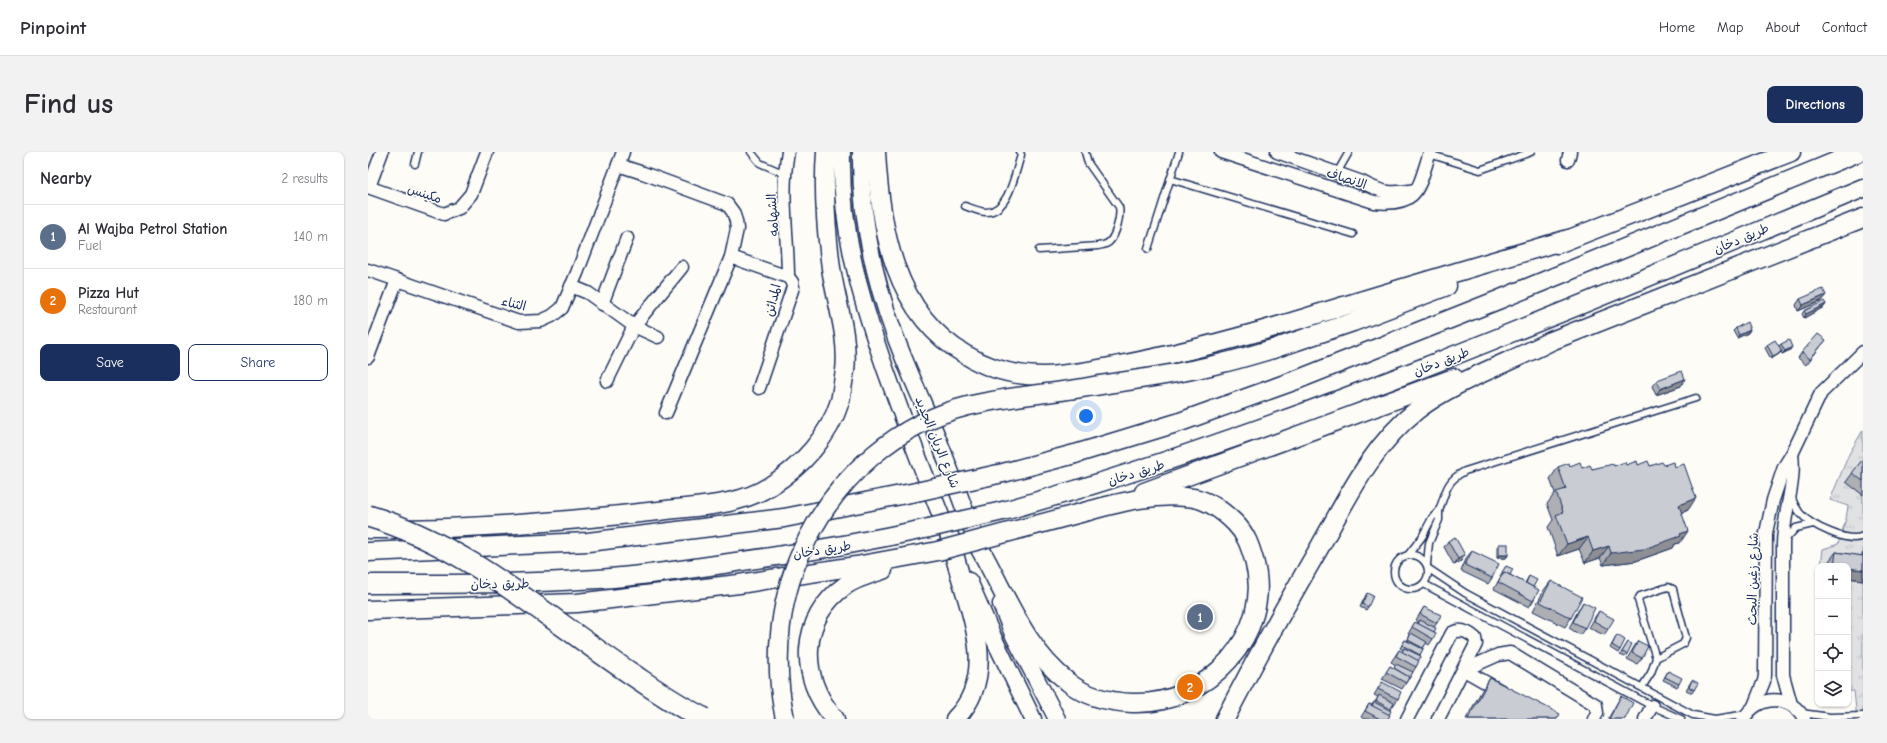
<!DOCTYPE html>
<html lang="en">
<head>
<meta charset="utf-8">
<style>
	:root { --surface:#fff; --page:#f2f2f3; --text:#2b2b33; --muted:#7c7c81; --line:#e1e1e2; --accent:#1b2f5e }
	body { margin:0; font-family:"Comic Neue","Playpen Sans Arabic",sans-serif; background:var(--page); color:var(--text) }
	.controls { position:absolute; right:12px; bottom:12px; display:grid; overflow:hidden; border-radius:8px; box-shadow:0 1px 3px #0004 }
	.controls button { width:36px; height:36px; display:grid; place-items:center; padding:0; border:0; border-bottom:1px solid var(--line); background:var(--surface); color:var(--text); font:20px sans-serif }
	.you { position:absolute; left:718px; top:264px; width:14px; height:14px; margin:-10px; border:3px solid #fff; border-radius:50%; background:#1a73e8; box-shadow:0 0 0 6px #1a73e833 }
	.badge { display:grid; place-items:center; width:26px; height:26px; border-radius:50%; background:var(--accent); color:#fff; font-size:13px; font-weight:700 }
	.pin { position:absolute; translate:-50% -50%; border:2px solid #fff; box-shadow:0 1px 4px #0006 }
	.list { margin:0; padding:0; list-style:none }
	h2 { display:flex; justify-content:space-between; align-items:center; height:52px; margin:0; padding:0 16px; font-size:17px }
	h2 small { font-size:13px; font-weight:400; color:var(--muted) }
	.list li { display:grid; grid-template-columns:26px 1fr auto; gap:12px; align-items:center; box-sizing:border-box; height:64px; padding:0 16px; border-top:1px solid var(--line) }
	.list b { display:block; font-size:15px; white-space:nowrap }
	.list p { margin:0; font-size:13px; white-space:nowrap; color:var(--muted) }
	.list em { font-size:13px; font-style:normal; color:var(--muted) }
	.actions { display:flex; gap:8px; padding:12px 16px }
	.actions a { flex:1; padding:9px 0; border:1px solid var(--accent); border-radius:8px; text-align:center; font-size:14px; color:var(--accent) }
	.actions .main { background:var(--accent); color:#fff }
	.icon { flex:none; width:22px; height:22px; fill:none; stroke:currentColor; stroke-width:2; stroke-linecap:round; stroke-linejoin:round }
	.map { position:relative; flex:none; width:1495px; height:567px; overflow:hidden; border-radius:8px }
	header { display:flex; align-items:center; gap:24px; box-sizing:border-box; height:56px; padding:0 20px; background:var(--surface); border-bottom:1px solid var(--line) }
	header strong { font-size:19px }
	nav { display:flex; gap:22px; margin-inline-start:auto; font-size:14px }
	.intro { display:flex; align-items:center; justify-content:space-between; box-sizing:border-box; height:96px; padding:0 24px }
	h1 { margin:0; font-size:28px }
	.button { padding:10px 18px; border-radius:8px; background:var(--accent); color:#fff; font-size:14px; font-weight:700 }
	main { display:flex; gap:24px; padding:0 24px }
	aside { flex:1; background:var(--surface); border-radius:8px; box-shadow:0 1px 3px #0004 }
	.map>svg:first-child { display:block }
	.grass { fill:url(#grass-tufts); stroke:#7e88a0 }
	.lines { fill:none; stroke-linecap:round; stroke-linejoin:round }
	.lane-casing { stroke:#1b2f5e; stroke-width:9 }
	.street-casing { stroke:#1b2f5e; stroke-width:15 }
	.secondary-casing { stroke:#1b2f5e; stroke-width:19 }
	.primary-casing { stroke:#1b2f5e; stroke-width:21 }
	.lane { stroke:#fdfcf7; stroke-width:6 }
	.street { stroke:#fdfcf7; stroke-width:12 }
	.secondary { stroke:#fdfcf7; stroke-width:16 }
	.primary { stroke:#fdfcf7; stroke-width:18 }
	.primary-bridge-casing { stroke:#1b2f5e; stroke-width:21; stroke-linecap:butt }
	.highway-bridge-casing { stroke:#1b2f5e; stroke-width:24; stroke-linecap:butt }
	.primary-bridge { stroke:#fdfcf7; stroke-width:18 }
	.highway-bridge { stroke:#fdfcf7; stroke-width:21 }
	.wall { fill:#adafb5; stroke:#1b2f5e }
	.shaded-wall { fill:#8d8f94; stroke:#1b2f5e }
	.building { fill:#c9ccd3; stroke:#1b2f5e }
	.labels { text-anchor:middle; stroke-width:3; stroke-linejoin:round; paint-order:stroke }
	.street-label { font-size:13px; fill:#1b2f5e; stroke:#fdfcf7 }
</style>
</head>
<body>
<header>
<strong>Pinpoint</strong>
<nav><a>Home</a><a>Map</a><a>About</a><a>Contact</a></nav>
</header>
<div class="intro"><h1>Find us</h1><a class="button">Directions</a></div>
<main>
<aside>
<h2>Nearby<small>2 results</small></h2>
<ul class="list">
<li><span class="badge" style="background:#5c6f8a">1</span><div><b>Al Wajba Petrol Station</b><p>Fuel</p></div><em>140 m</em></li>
<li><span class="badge" style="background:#e8710a">2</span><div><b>Pizza Hut</b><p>Restaurant</p></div><em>180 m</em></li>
</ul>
<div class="actions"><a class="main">Save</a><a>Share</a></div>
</aside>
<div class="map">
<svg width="1495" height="567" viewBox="0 0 1495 567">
	<defs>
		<pattern id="grass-tufts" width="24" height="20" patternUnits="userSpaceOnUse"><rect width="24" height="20" fill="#e0e1e3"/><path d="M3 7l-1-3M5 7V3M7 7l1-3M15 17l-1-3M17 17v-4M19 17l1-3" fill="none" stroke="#c0c1c5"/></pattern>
	</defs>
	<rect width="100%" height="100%" fill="#fdfcf7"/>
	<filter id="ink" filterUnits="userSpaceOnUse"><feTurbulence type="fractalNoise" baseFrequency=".025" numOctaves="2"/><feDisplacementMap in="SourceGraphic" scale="8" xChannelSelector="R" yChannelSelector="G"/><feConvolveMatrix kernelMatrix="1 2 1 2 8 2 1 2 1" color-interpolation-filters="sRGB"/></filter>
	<g filter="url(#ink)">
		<path class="grass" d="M1495,278V567H1489L1486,539H1480V414H1453L1455,397L1470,392L1478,367L1480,354L1462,348L1481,302Z"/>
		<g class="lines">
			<g class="lane-casing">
				<g id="lane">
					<path d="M383,0L392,11L417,22"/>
					<path d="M1061,2L1112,18L1163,0"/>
					<path d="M47,12L50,0"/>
					<path d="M969,21L981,0"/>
					<path d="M802,27L985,82"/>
					<path d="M597,54C603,56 612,60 618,60C641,60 647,21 653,3L652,0"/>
					<path d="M780,97L811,0"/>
					<path d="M671,98L730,94C734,93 739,93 742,89C748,83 753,63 751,55L720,11L717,0"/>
					<path d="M1423,344C1425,350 1428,356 1432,361C1442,373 1481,392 1495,384"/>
					<path d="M1071,359C1078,339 1078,329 1097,319L1328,246"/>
					<path d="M1417,388L1428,376L1445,372"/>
					<circle cx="1043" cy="420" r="17"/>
					<path d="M1040,403L1054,385L1064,366L1071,359V368L1061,391L1059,412"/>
					<path d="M1061,417L1097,441L1325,563L1347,567L1379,562"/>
					<path d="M1056,432L1284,554L1313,567"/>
					<path d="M1274,535L1283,521L1288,506L1270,448L1272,444L1300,435L1305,437L1306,442L1318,486L1315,492L1288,506"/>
					<path d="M1433,561L1462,565L1495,564"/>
				</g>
			</g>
			<g class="street-casing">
				<g id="street">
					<path d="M853,0L1006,50C1051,55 1050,36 1062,0"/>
					<path d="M909,0L994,30C1016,42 1024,42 1048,38"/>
					<path d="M1200,8L1202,0"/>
					<path d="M250,13L275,21L359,52L365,60L368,69L369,77L363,105L298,261"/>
					<path d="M0,35L76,62L91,56L103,42L119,0"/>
					<path d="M1,35L14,0"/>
					<path d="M363,105L420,125L424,130L425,135L391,236"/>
					<path d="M0,118L151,170L173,169L184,164L194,156L209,121L255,0"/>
					<path d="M420,125C420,84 412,41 420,0"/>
					<path d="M203,134L220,141L266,174L314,115"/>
					<path d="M234,152L259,86"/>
					<path d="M0,205L29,128"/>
					<path d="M239,229L266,174L290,185"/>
					<path d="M1096,518L1130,503L1142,501L1228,553L1229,561L1226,567"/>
					<path d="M1096,518L1133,539"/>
					<path d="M1423,552L1415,523V393C1415,361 1428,333 1424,302"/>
					<path d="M1386,554L1396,529L1397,523L1398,381L1405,348L1416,315L1424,302L1453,241L1495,200"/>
					<path d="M1039,567L1084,481C1093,476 1100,480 1107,486L1108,492L1070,567"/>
					<path d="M1277,567L1284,554"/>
					<path d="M1376,567C1389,542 1424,542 1436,567"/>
				</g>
			</g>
			<g class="secondary-casing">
				<g id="secondary">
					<path d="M474,0C472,77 493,148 518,219C538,275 559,329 581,384"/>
					<path d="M493,0C492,62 505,123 526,181C539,217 556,252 570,287C585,325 598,363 613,400"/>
					<path d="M601,429L625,485L665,567"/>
					<path d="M633,452L645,482L689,567"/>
				</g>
			</g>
			<g class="primary-casing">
				<g id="primary">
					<path d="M508,0C512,75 526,162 598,203C621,217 649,224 676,224C702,223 727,218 752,213C816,201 878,184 940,165C1027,138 1113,113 1200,87"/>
					<path d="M1189,92L1423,0"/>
					<path d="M905,197L985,170L1079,134"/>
					<path d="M707,302L812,270L931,227L1130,148L1491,0"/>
					<path d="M711,337C979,254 1236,143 1495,36"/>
					<path d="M776,340L1086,226"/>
					<path d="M0,377C97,378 193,370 290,359C326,354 370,355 402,334C433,315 461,285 472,249C474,240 475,229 477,219C481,184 468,150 463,116C458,77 455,39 458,0"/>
					<path d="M582,386C586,403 591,420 596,436C610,480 624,530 587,567"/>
					<path d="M611,395C638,442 656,496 700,530C717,544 742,550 764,551C838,554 907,482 886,408C882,394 878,382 867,371C856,360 841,349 826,346C791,340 753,350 720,359"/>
					<path d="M0,400L220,390L416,366L548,340"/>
					<path d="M0,432C77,432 153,432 230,427C276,424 322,417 368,410C433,401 497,390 561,376"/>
					<path d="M0,458L209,451L371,432L488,414L570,399"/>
					<path d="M467,567C430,526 431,466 478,433C488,426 502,422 515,418"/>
					<path d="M857,567C886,510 918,453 950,398C978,349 1003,294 1049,258C1086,229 1141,211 1183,189L1495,66"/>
				</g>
			</g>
			<use href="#lane" class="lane"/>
			<use href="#street" class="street"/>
			<use href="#secondary" class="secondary"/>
			<use href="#primary" class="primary"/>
			<g class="primary-bridge-casing">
				<g id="primary-bridge">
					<path d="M548,340L635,321L707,302"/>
					<path d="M561,376L639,358L711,337"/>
					<path d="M570,399L720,359"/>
					<path d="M417,567C404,506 411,442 440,386C472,323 530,271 600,254C639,244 680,242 720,235C763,228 808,223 850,212C869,208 887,202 905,197"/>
				</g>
			</g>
			<g class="highway-bridge-casing">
				<path id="highway-bridge" d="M0,364C99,393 178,465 262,521C286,537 311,555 337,567"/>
			</g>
			<use href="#primary-bridge" class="primary-bridge"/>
			<use href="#highway-bridge" class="highway-bridge"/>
		</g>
		<g class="wall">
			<path d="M1432,147L1453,149L1430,159L1428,153Z"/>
			<path d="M1458,152L1456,155L1436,166L1434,162L1436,159Z"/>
			<path d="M1368,176L1380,181L1369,186L1365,179Z"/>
			<path d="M1458,188L1453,194L1438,213L1430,206L1434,200Z"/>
			<path d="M1413,192L1422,198L1414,202L1413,200L1411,202L1403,207L1397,196L1399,193L1411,194Z"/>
			<path d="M1289,228L1313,234L1288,243L1284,234Z"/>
			<path d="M1495,307V343L1478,330Z"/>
			<path d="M1258,313H1270L1282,314L1296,313L1320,358L1314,361L1312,391L1307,392L1305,396L1268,409L1235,413L1232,406L1217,411L1211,397L1190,404L1180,375L1185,368L1179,352L1187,341L1182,327L1190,315L1202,314L1214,316L1224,317L1246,314Z"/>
			<path d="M1080,389L1093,409L1086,413L1076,395Z"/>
			<path d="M1131,392L1140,403L1138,406H1129V395Z"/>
			<path d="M1104,399L1124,426L1120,432L1093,419L1099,405Z"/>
			<path d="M1468,400L1493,404L1495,401V428L1480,426V414H1460L1461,409Z"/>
			<path d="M1138,414L1142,423L1157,431L1161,424L1165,435V449L1161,455L1126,437L1133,424H1132Z"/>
			<path d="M1183,429L1203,466L1197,475L1165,459L1176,438Z"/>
			<path d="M999,441L1000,455L998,458L992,455Z"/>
			<path d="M1215,450L1217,476L1212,483L1201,476L1211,457Z"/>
			<path d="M1056,455L1069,471L1066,475V480L1065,487L1061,493L1058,491L1051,504L1048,515L1034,537L1014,527L1022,514L1025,516L1028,513L1023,510L1031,498L1034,500L1035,498L1032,496L1037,488L1039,489L1042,483L1040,482L1047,470L1050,471L1051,470L1048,468Z"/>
			<path d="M1231,459L1240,477L1236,483L1221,476L1227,465Z"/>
			<path d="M1249,483L1252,498L1250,501L1242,496Z"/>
			<path d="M1270,489L1274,506L1269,512L1259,507L1266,495Z"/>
			<path d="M1260,490L1259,502L1257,505L1252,503Z"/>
			<path d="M1300,519L1311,532L1309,535L1295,528Z"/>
			<path d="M1122,526L1189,567H1098L1114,538Z"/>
			<path d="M1324,528L1326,538L1324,541L1318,538Z"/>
			<path d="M1014,530L1030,547L1022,558L1020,567H996L993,565L1001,552L1004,553L1006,550H1007L1010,545L1006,543Z"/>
			<path d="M1253,544L1257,567H1240L1249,551Z"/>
		</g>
		<g class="shaded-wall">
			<path d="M1458,143L1453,149L1430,159L1435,153Z"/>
			<path d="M1458,152L1456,155L1436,166L1438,162Z"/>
			<path d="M1382,178L1380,181L1369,186L1371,183Z"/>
			<path d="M1424,195L1422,198L1414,202L1417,199Z"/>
			<path d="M1414,199L1411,202L1403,207L1405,204Z"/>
			<path d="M1317,227L1313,234L1288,243L1292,237Z"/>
			<path d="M1328,346L1320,358L1302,365L1311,353Z"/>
			<path d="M1320,379L1312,391L1307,392L1305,396L1268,409L1235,413L1243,401Z"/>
			<path d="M1220,385L1211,397L1190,404L1199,392Z"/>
			<path d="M1241,394L1232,406L1217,411L1225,399Z"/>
			<path d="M1097,403L1093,409L1086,413L1090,407Z"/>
			<path d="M1131,403H1140L1138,406H1129Z"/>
			<path d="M1480,416L1495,418V428L1480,426Z"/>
		</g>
		<g class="building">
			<path d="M1455,137L1458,143L1435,153L1432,147Z"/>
			<path d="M1456,149L1458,152L1438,162L1436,159Z"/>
			<path d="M1379,170L1382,178L1371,183L1368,176Z"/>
			<path d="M1450,182L1458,188L1442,207L1434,200Z"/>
			<path d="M1407,188L1414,199L1405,204L1399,193Z"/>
			<path d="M1421,188L1424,195L1417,199L1413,192Z"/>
			<path d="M1314,219L1317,227L1292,237L1289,228Z"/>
			<path d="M1495,307V329L1484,321Z"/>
			<path d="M1269,309L1270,313L1280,309L1282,314L1294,310L1296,313L1305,310L1306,315L1316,312L1328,346L1311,353L1320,379L1312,382L1313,384L1276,397L1243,401L1241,394L1225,399L1220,385L1199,392L1188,363L1195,360L1188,340L1198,337L1190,315L1201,311L1202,314L1212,310L1214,316L1222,313L1224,317L1245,312L1246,314L1257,310L1258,313Z"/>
			<path d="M1087,385L1097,403L1090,407L1080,389Z"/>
			<rect x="1131" y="392" width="9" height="11"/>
			<path d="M1104,399L1131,412L1124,426L1097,413Z"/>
			<path d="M1468,400L1495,404V418L1480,416V414H1466Z"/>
			<path d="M1138,414L1145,417L1142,423L1136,420L1135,421L1134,420Z"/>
			<path d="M1136,420L1171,438L1165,449L1130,430Z"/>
			<path d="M1161,424L1169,428L1165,435L1158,431Z"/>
			<path d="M1183,429L1214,445L1203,466L1172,450Z"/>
			<path d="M999,441L1005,444L1000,455L994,452Z"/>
			<path d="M1215,450L1227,456L1217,476L1205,470Z"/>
			<path d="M1056,455L1073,463L1069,471L1052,462Z"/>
			<path d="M1231,459L1246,467L1240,477L1226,469Z"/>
			<path d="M1052,468L1068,476L1066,480L1050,472Z"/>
			<path d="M1047,470L1068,481L1065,487L1044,475Z"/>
			<path d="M1043,481L1059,490L1055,496L1040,488Z"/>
			<path d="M1249,483L1257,488L1252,498L1244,493Z"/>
			<path d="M1037,488L1055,497L1052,503L1034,493Z"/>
			<path d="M1270,489L1280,494L1274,506L1264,501Z"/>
			<path d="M1260,490L1264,492L1259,502L1254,500Z"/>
			<path d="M1036,496L1053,504L1050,509L1034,500Z"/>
			<path d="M1031,498L1051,509L1048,515L1028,504Z"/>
			<path d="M1028,512L1045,520L1041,527L1040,526L1041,525L1026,516Z"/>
			<path d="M1022,514L1041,525L1038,531L1018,520Z"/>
			<path d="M1300,519L1314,526L1311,532L1297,525Z"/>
			<path d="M1122,526L1192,562L1189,567H1100Z"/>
			<path d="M1324,528L1330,531L1326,538L1321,535Z"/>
			<path d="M1014,530L1033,540L1030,547L1010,537Z"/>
			<path d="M1011,543L1026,551L1023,557L1008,549Z"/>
			<path d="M1253,544L1265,551L1257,567H1241Z"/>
			<path d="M1006,550L1023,559L1021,563L1004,554Z"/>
			<path d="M1001,552L1022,563L1020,567H1012L997,559Z"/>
		</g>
	</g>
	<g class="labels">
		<g class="street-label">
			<text transform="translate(979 26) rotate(18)" y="5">الانصاف</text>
			<text transform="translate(57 41) rotate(19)" y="5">مكينس</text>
			<text transform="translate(404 63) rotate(-94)" y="5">الشهامه</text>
			<text transform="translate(1373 86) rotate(-23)" y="5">طريق دخان</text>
			<text transform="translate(404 148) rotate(-76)" y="5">المدائن</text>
			<text transform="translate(146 151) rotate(14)" y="5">الثناء</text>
			<text transform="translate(1073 209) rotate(-21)" y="5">طريق دخان</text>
			<text transform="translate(570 290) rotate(68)" y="5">شارع الريان الجديد</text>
			<text transform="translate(768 320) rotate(-17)" y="5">طريق دخان</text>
			<text transform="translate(454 397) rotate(-9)" y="5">طريق دخان</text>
			<text transform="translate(1384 427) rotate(-89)" y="5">شارع زغين البحث</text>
			<text transform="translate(132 431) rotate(-1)" y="5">طريق دخان</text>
		</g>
	</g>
</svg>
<div class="controls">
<button>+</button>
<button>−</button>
<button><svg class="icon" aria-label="locate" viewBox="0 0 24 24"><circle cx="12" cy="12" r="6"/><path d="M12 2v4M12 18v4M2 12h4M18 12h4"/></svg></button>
<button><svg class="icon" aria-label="layers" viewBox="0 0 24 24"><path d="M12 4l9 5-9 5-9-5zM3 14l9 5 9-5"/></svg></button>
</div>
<div class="you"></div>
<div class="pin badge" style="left:832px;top:465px;background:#5c6f8a">1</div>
<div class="pin badge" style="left:822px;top:535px;background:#e8710a">2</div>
</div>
</main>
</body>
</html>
